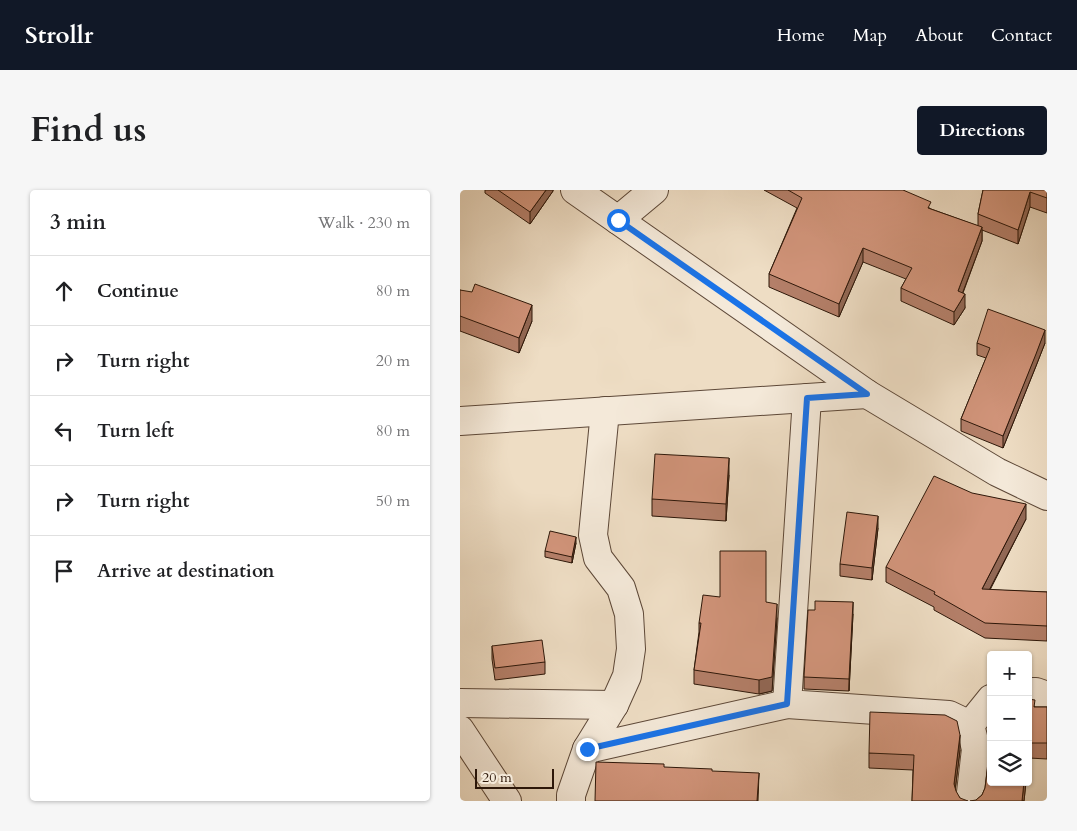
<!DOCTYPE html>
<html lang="en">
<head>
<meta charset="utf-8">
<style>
	:root { --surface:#fff; --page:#f6f6f6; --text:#202124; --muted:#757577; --line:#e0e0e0; --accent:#111827 }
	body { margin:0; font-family:Cardo,serif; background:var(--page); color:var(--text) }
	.controls { position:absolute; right:15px; bottom:15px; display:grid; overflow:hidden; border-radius:5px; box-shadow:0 1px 4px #0004 }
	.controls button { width:45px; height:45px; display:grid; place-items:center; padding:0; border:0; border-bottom:1px solid var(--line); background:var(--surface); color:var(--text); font:25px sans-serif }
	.scale { position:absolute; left:15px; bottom:12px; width:79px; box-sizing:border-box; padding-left:5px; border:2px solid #2d1709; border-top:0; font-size:14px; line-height:18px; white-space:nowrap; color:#2d1709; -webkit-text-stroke:4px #f4e9d9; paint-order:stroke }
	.stop { position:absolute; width:15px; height:15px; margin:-11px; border:4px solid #1a73e8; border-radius:50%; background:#fff }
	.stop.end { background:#1a73e8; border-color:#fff; box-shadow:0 1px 5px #0008 }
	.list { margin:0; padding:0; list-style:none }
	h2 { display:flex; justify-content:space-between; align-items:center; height:65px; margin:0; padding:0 20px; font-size:21px }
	h2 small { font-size:16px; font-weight:400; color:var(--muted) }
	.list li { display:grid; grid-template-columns:32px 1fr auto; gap:15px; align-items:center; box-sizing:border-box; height:70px; padding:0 20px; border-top:1px solid var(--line) }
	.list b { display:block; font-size:19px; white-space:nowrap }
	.list em { font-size:16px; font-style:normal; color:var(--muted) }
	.icon { flex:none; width:28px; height:28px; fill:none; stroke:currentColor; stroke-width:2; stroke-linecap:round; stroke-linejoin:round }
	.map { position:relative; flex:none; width:587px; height:611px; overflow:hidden; border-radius:5px }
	header { display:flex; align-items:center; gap:30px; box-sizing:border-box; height:70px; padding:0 25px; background:var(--accent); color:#fff }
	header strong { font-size:24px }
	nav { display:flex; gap:28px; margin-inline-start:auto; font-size:18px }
	.intro { display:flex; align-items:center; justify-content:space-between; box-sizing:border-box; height:120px; padding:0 30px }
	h1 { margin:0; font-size:35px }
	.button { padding:12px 22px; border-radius:5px; background:var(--accent); color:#fff; font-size:18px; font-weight:700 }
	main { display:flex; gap:30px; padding:0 30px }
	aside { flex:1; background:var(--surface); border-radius:5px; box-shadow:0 1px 4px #0004 }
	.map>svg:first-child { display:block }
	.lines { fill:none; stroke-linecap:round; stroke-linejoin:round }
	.minor-casing { stroke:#5d4838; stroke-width:30 }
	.minor { stroke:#f4e9d9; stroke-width:28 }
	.wall { fill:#b47f69; stroke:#2d1709 }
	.shaded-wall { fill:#926855; stroke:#2d1709 }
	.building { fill:#d1947a; stroke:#2d1709 }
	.route { stroke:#1a73e8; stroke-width:6 }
</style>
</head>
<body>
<header>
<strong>Strollr</strong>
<nav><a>Home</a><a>Map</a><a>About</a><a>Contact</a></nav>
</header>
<div class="intro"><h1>Find us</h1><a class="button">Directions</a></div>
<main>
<aside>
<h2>3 min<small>Walk · 230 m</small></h2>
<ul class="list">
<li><svg class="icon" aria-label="ahead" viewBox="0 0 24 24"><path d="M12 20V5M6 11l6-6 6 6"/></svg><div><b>Continue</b></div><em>80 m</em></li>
<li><svg class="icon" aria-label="right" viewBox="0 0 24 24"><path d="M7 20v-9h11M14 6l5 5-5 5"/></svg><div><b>Turn right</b></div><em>20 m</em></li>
<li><svg class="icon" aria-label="left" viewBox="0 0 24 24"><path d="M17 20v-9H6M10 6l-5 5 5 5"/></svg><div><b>Turn left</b></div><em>80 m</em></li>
<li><svg class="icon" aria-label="right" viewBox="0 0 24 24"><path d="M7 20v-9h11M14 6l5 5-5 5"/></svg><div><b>Turn right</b></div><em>50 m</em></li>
<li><svg class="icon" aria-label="arrive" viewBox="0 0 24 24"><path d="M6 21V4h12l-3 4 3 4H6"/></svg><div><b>Arrive at destination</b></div></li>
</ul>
</aside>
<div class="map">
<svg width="587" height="611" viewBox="0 0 587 611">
	<rect width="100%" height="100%" fill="#eeddc4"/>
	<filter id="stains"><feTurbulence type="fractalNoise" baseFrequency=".004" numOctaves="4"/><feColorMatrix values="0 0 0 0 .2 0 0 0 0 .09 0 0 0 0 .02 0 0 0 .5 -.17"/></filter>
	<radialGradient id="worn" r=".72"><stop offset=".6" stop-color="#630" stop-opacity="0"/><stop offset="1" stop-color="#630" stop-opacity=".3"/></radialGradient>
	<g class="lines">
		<g class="minor-casing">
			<g id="minor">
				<path d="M115,0L407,204L537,282L587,306"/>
				<path d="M158,30L194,0"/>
				<path d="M347,208L327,514L489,525L510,535"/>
				<path d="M0,231L407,204"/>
				<path d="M568,502H576L587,506"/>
				<path d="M0,513L154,515"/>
				<path d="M0,540L47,611"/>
				<path d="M127,559L327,514"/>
				<path d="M111,611V605L127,559L154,515L167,486L171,459L169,424L161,398L138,368L133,345L145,221"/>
				<path d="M510,611L516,559L510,535L531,509"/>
			</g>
		</g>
		<use href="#minor" class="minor"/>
	</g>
	<g class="wall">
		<path d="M25,0H93V1L70,34L25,3Z"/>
		<path d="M304,0H443L471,19L518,36V24L523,0H587V23L570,17L558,54L522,40V51L503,103L505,118L494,135L441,111V98L446,89L403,72L379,127L309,97V84L337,18Z"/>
		<path d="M0,100L72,131L59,163L0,141Z"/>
		<path d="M517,153H585L576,176L543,258L501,241V229L526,168L517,165Z"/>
		<path d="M269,285L266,331L192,326V309Z"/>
		<path d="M566,329L530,400L587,402V451L525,448L474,420V417L426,392V377Z"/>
		<path d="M418,338L412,390L380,386V374Z"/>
		<path d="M116,353L112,373L85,367V361Z"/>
		<path d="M306,412L317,428L312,501L299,504L234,494V480L239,442V433Z"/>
		<path d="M393,424L389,501L344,499V487Z"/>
		<path d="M32,456L85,472V484L35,490L32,469Z"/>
		<path d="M568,509L575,517H587V569L569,568L568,576Z"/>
		<path d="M528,528L531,529V592H566L564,611L516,610L522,605L525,598L530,555L528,544Z"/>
		<path d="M500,560L495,601L500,608L452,611L453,580L409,578V563Z"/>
	</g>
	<g class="shaded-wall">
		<path d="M86,0H93V1L70,34V22Z"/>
		<path d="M570,2V17L558,54V40Z"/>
		<path d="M522,37V51L498,115V101Z"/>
		<path d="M403,58V72L379,127V114Z"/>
		<path d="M505,104V118L494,135V122Z"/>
		<path d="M72,115V131L59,163V148Z"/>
		<path d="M585,140V153L576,176L543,258V246Z"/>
		<path d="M269,268V285L266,331V314Z"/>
		<path d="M566,314V329L522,414V399Z"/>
		<path d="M418,326V338L412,390V378Z"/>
		<path d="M116,347V353L112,373V367Z"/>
		<path d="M393,412V424L389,501V489Z"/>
		<path d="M317,414V428L312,501L299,504V490Z"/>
		<path d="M500,545V560L494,609V594Z"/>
		<path d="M569,553V568L568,576V561Z"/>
		<path d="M299,583L298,611H297Z"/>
		<path d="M564,592H566L564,611H562Z"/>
	</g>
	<g class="building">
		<path d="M38,0H86L70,22Z"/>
		<path d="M328,0H443L471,12L468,18L522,37L498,101L505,104L494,122L441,98L452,78L403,58L379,114L309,84L342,8Z"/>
		<path d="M523,0H587V8L570,2L558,40L518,24Z"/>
		<path d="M15,94L72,115L59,148L0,126V100L12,102Z"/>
		<path d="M528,119L585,140L576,164L543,246L501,229L530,158L517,153Z"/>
		<path d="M195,264L269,268L266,314L192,309Z"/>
		<path d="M474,286L512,303L566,314L522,399L587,402V436L525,433L474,404L475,402L426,377Z"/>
		<path d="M387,322L418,326L412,378L380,374Z"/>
		<path d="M90,341L116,347L112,367L85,361Z"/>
		<path d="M260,361H306V412L317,414L312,487L299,490L234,480L241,433H239L243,405L260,407Z"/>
		<path d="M355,411L393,412L389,489L344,487L348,420H355Z"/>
		<path d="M82,450L85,472L35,478L32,456Z"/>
		<path d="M568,509L575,510L574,517H587V553H569L568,561Z"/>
		<path d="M410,522L485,525L497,531L500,545L494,594L496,601L500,608L508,611H452L454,565L409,563Z"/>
		<path d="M528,528L531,529V541Z"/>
		<path d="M531,552V592H564L562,611H564H510L516,610L522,605L525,598Z"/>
		<path d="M136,572L204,574V577L252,579V581L299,583L297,611H135Z"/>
	</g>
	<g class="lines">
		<path class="route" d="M127,559L327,514L347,208L407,204L158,30"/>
	</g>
	<rect width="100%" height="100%" filter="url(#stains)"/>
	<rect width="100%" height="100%" fill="url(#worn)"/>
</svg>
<div class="controls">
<button>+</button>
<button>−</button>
<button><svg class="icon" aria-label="layers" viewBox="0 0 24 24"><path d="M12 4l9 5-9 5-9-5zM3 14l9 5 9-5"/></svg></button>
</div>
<div class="scale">20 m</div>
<div class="stop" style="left:158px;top:30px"></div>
<div class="stop end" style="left:127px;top:559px"></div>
</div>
</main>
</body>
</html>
